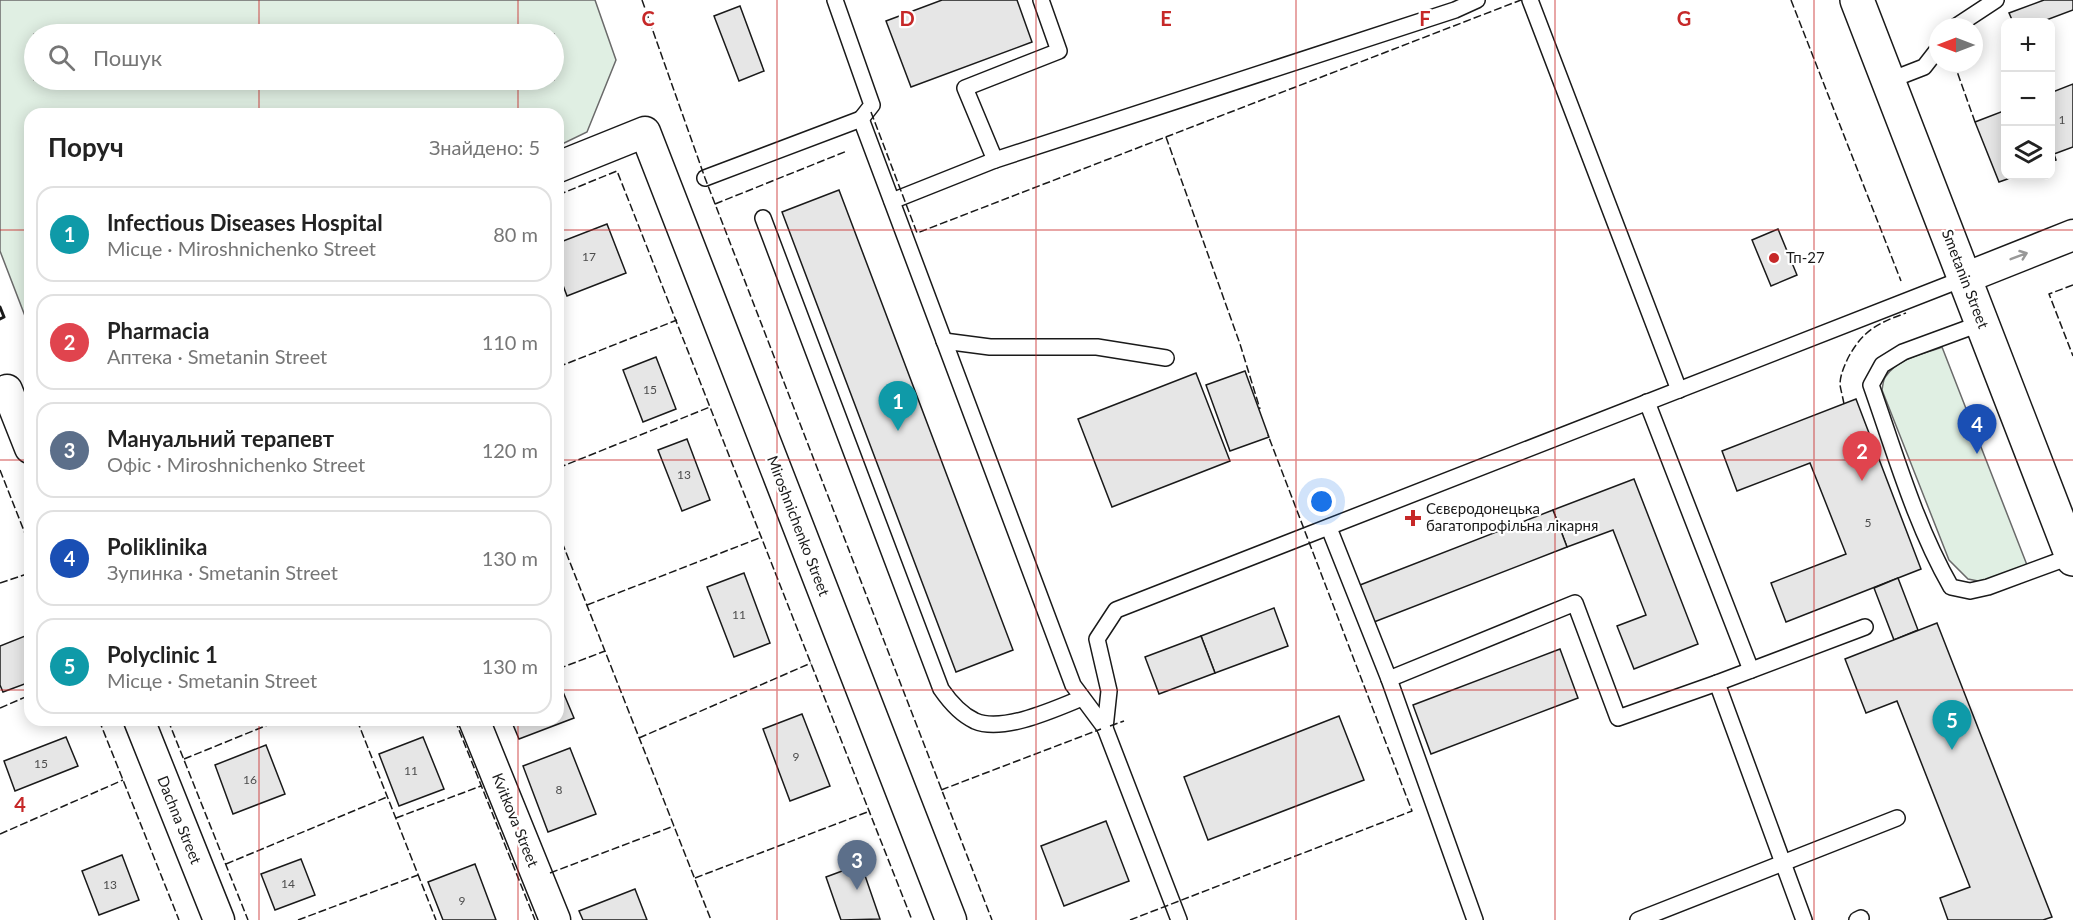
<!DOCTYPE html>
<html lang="uk">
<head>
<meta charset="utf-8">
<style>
	:root { --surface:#fff; --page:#f2f2f2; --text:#222; --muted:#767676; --line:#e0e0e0; --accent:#c62828 }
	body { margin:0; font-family:Lato,sans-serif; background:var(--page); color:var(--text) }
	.controls { position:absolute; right:18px; top:18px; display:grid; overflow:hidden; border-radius:12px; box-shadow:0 3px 15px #0003 }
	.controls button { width:54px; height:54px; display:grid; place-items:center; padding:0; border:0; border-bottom:2px solid var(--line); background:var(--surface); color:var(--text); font:30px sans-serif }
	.compass { position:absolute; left:1929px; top:18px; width:54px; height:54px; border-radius:50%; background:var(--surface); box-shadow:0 3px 15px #0003; rotate:270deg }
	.you { position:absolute; left:1322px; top:502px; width:21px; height:21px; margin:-15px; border:4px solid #fff; border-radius:50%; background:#1a73e8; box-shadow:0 0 0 9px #1a73e833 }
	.badge { display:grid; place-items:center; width:39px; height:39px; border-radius:50%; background:var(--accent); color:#fff; font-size:20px; font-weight:700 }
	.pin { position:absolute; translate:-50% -50px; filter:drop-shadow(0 2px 3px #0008) }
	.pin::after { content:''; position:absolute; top:32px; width:21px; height:18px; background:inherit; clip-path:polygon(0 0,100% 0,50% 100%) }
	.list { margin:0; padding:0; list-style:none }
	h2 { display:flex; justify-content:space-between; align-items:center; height:78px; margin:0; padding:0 24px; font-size:26px }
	h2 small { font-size:20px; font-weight:400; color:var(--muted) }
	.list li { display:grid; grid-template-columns:39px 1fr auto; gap:18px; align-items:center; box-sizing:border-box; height:96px; margin:0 12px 12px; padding:0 12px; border:2px solid var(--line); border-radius:18px }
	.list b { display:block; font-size:22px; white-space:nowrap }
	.list p { margin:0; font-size:20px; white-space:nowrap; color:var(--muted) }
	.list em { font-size:20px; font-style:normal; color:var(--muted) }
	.icon { flex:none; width:33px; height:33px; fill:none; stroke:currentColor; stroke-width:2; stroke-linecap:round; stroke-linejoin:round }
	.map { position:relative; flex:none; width:2073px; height:920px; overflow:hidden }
	.search { position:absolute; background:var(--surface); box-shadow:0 3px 15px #0003; left:24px; top:24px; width:540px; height:66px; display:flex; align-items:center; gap:15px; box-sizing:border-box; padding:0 21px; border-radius:33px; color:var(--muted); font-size:22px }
	.panel { position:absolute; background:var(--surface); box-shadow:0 3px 15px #0003; left:24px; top:108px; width:540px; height:618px; border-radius:18px }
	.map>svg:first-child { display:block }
	.green { fill:#e0efe3; stroke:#6a6a6a; stroke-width:1.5; fill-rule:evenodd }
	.building { fill:#e6e6e6; stroke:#1a1a1a; stroke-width:1.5 }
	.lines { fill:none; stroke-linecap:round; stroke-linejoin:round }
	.lane-casing { stroke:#1a1a1a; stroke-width:18 }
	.street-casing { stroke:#1a1a1a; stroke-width:33 }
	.secondary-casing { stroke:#1a1a1a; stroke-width:36 }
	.lane { stroke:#fff; stroke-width:15 }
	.street { stroke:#fff; stroke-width:30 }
	.secondary { stroke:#fff; stroke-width:33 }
	.fence { stroke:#1a1a1a; stroke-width:1.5; stroke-dasharray:8 3; stroke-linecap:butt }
	.wall { stroke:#1a1a1a; stroke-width:3 }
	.oneway { stroke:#989898 }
	.grid { fill:none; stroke:#c62828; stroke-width:1.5; stroke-opacity:0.55 }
	.poi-dot { fill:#c62828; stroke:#fff; stroke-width:2 }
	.labels { text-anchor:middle; stroke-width:4.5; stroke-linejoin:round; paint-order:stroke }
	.number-label { font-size:12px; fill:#4d4d4d }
	.poi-label { font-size:15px; fill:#1a1a1a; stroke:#fff; text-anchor:start }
	.street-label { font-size:15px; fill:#1a1a1a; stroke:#fff }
	.grid-label { font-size:20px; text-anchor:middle; font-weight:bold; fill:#c62828; stroke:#fff; stroke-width:4.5; stroke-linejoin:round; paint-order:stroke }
</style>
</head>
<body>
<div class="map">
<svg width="2073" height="920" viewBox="0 0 2073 920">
	<rect width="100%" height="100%" fill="#fff"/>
	<g class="green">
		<path d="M0,0H595L616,60L587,132L558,146V114H30V329L0,251ZM34,34H554V80H34Z"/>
		<path d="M1942,347L2027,565L1983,582L1968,579L1949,560L1882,390C1883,385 1883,379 1886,376C1898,358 1924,354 1942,347Z"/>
	</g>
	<g class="building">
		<path d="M942,0H1017L1032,42L911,87L886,21Z"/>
		<path d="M2044,0H2073V10L2041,22H2013L2009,13Z"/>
		<path d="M740,6L764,71L739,81L714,16Z"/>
		<path d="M2073,84V147L2054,154L2056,160L2050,162V93Z"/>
		<path d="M2006,110V176H2016L1999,182L1975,122Z"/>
		<path d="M839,190L1013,650L956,672L782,212Z"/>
		<path d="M607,224L626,273L567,296L558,272V243Z"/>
		<path d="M1778,229L1797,275L1771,286L1752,240Z"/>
		<path d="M656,357L676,409L643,422L623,370Z"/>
		<path d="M1245,371L1269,437L1230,451L1206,385Z"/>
		<path d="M1196,373L1230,461L1112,507L1078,419Z"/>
		<path d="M1856,399L1921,569L1786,622L1771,583L1846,554L1810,463L1737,491L1722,451Z"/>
		<path d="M687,439L710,500L682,511L658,450Z"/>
		<path d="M1634,479L1698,644L1634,669L1617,626L1646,615L1613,530L1567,547L1553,510Z"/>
		<path d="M1553,510L1567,547L1374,622L1360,585Z"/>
		<path d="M744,573L770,643L734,657L707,587Z"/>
		<path d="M1898,578L1918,630L1894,640L1874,588Z"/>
		<path d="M1274,608L1288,646L1215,673L1201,636Z"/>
		<path d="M1937,623L2052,917L2043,920H1948L1940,898L1970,887L1897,701L1866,713L1845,659Z"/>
		<path d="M30,634V682L3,692L0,685V646Z"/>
		<path d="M1201,636L1215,673L1159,694L1145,657Z"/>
		<path d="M1560,649L1578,698L1431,754L1413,705Z"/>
		<path d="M558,680L574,718L519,739L511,720H558Z"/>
		<path d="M802,714L830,786L790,801L763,729Z"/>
		<path d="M1339,716L1364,780L1208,840L1184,777Z"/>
		<path d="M66,737L78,766L15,791L4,761Z"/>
		<path d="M423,737L444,789L399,806L379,754Z"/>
		<path d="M266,745L285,794L233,814L215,765Z"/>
		<path d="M570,748L596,814L548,832L523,766Z"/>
		<path d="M1106,821L1129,881L1064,906L1041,846Z"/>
		<path d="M122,855L139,900L99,915L82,871Z"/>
		<path d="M301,859L315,895L275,910L261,874Z"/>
		<path d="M475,864L496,920H443L428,882Z"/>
		<path d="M861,864L880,919L841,920L826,877Z"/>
		<path d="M635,889L647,920H583L579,911Z"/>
	</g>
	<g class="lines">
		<g class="lane-casing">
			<g id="lane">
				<path d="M835,0L872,105L861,119"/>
				<path d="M1530,0L1679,390"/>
				<path d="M1955,27L1996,0"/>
				<path d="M1888,81L1924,67L1938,49"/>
				<path d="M995,160L965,88L1059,51L1041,0"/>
				<path d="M705,178L861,119L1073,685L1105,728"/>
				<path d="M892,201L995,160L1455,10L1477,0"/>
				<path d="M763,218L941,689C950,702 960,714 975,721C1003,733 1055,709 1082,698"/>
				<path d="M1982,323L1903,352L1882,365L1871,385C1895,453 1915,524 1951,587L1970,591L1988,587L2072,556"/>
				<path d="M944,341L990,347H1097L1166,358"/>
				<path d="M1647,402L1751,670"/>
				<path d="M1329,528L1389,679L1475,920"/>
				<path d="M1389,679L1575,603L1618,718L1717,683L1865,627"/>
				<path d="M1717,683L1804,920"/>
				<path d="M1179,920L1105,728L1109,691L1097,639L1116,610L1965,278"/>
				<path d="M1638,920L1897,818"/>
				<path d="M1857,920L1861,918"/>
			</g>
		</g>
		<g class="street-casing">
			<g id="street">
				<path d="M558,167L645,132L951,920"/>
				<path d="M1965,278L2073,235"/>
				<path d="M7,390L30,448"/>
				<path d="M139,720L219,920"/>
				<path d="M474,720L555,920"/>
			</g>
		</g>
		<g class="secondary-casing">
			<path id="secondary" d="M1857,0L2073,559"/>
		</g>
		<use href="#lane" class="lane"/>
		<use href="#street" class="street"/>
		<use href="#secondary" class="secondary"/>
		<g class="fence">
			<path d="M642,0L705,178L992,920"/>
			<path d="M1791,0L1901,281"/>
			<path d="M1954,63L1975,122"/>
			<path d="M871,112L917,233L1521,0"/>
			<path d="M1166,137L1240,344L1260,409"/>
			<path d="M558,195L617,171L912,920"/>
			<path d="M715,204L847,151"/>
			<path d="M2073,285L2049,294L2073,356"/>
			<path d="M558,367L677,320"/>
			<path d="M1844,404C1843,398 1841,391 1840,385C1840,375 1844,367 1848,358C1863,330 1878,323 1906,313"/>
			<path d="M558,468L710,407"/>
			<path d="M0,470L30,546"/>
			<path d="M558,532L711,920"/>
			<path d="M0,583L30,573"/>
			<path d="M587,605L762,537"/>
			<path d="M558,669L605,651"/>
			<path d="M0,708L30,695"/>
			<path d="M99,720L179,920"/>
			<path d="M168,720L248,920"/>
			<path d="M357,720L436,920"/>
			<path d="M455,720L535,920"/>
			<path d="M1110,726L1124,721"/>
			<path d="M639,738L811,663"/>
			<path d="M184,759L280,720"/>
			<path d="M941,790L1101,729"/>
			<path d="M396,818L481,786"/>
			<path d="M0,834L123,780"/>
			<path d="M226,864L387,797"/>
			<path d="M550,873L674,826"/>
			<path d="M695,878L870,811"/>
			<path d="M298,920L418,875"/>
			<path d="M1130,920L1412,811L1268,435"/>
		</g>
		<path class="wall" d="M0,307L4,317L0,319"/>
	</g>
	<defs><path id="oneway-shaft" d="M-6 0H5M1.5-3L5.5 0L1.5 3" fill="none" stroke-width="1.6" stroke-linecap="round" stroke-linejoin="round" transform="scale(1.5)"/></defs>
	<use class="oneway" href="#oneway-shaft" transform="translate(2019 256) rotate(-21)"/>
	<path class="grid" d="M259,0V34M518,0V34M777,0V920M1036,0V920M1296,0V920M1555,0V920M1814,0V920M259,80V114M518,80V114M0,230H30M558,230H2073M0,460H30M558,460H2073M0,690H30M558,690H2073M259,720V920M518,720V920"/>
	<g class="poi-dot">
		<circle cx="1774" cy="258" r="6"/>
		<path d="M1410 509h6v6h6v6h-6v6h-6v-6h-6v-6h6z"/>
	</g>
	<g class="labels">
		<g class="number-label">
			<text x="2062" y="124">1</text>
			<text x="589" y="261">17</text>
			<text x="650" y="394">15</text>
			<text x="684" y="479">13</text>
			<text x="1868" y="527">5</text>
			<text x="739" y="619">11</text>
			<text x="796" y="761">9</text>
			<text x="41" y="768">15</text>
			<text x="411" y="775">11</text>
			<text x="250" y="784">16</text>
			<text x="559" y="794">8</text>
			<text x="288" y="888">14</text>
			<text x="110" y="889">13</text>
			<text x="462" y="905">9</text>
		</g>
		<g class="poi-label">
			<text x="1786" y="263">Тп-27</text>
			<text x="1426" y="514">Сєвєродонецька<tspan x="1426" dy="17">багатопрофільна лікарня</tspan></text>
		</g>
		<g class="street-label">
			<text transform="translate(1965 279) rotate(69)" y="5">Smetanin Street</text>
			<text transform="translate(798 526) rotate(69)" y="5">Miroshnichenko Street</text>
			<text transform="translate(179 820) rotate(68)" y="5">Dachna Street</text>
			<text transform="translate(515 820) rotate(68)" y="5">Kvitkova Street</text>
		</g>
	</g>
	<g class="grid-label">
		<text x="648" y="26">C</text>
		<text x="907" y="26">D</text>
		<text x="1166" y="26">E</text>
		<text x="1425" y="26">F</text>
		<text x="1684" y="26">G</text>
		<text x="20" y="812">4</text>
	</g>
</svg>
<div class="controls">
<button>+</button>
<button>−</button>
<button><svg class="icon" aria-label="layers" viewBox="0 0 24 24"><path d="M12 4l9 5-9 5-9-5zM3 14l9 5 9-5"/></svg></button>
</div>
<svg class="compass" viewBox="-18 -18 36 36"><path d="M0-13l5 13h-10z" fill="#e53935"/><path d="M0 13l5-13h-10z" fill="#767676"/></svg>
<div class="you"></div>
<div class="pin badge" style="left:898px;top:431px;background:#0f9aa8">1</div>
<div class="pin badge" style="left:1862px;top:481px;background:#e0444e">2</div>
<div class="pin badge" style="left:857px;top:890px;background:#5c6f8a">3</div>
<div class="pin badge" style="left:1977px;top:454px;background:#1a4fb4">4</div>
<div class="pin badge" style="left:1952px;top:750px;background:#0f9aa8">5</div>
<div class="search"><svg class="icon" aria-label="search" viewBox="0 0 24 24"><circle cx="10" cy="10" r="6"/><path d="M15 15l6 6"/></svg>Пошук</div>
<section class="panel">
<h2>Поруч<small>Знайдено: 5</small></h2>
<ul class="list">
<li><span class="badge" style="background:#0f9aa8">1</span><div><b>Infectious Diseases Hospital</b><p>Місце · Miroshnichenko Street</p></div><em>80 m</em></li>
<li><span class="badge" style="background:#e0444e">2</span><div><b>Pharmacia</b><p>Аптека · Smetanin Street</p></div><em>110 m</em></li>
<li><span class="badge" style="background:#5c6f8a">3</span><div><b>Мануальний терапевт</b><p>Офіс · Miroshnichenko Street</p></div><em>120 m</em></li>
<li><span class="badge" style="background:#1a4fb4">4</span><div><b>Poliklinika</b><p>Зупинка · Smetanin Street</p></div><em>130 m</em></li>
<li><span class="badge" style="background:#0f9aa8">5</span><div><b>Polyclinic 1</b><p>Місце · Smetanin Street</p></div><em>130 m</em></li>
</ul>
</section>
</div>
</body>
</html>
